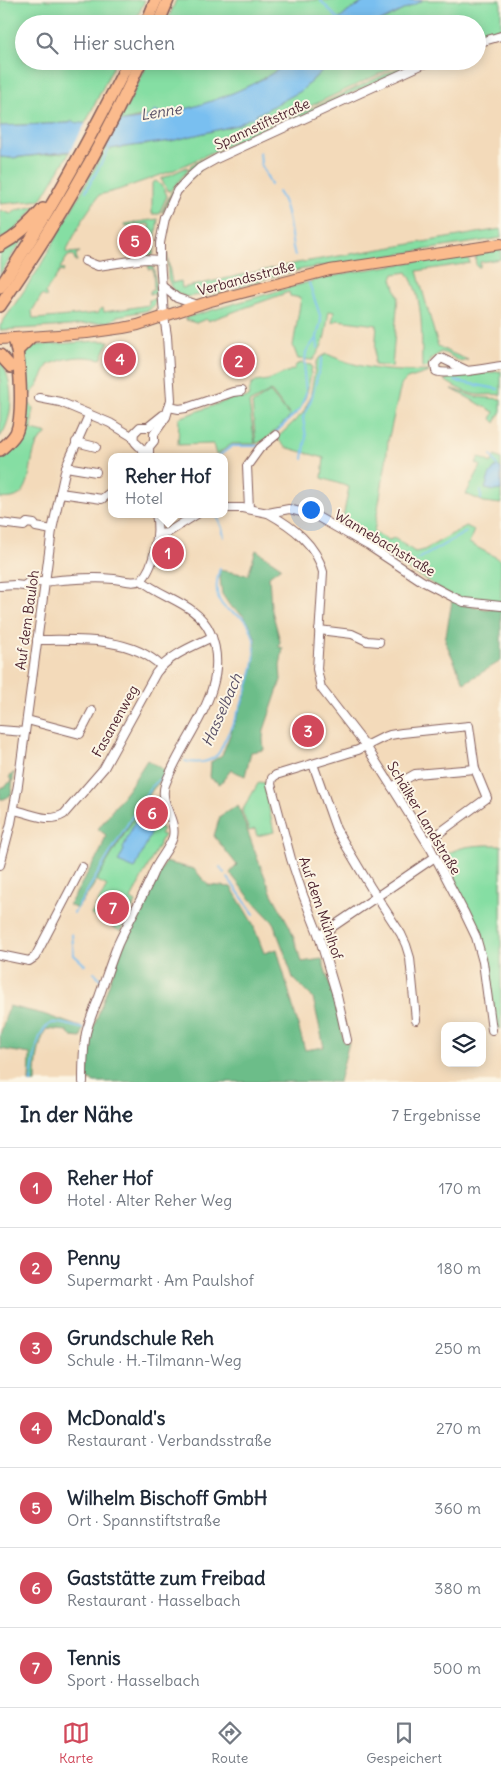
<!DOCTYPE html>
<html lang="de">
<head>
<meta charset="utf-8">
<style>
	:root { --surface:#fff; --page:#f2f2f3; --text:#1f2937; --muted:#747a83; --line:#e0e1e3; --accent:#d1495b }
	body { margin:0; font-family:Delius,sans-serif; background:var(--page); color:var(--text) }
	.controls { position:absolute; right:15px; bottom:15px; display:grid; overflow:hidden; border-radius:10px; box-shadow:0 2px 12px #0003 }
	.controls button { width:45px; height:45px; display:grid; place-items:center; padding:0; border:0; border-bottom:1px solid var(--line); background:var(--surface); color:var(--text); font:25px sans-serif }
	.you { position:absolute; left:310px; top:509px; width:18px; height:18px; margin:-12px; border:4px solid #fff; border-radius:50%; background:#1a73e8; box-shadow:0 0 0 8px #1a73e833 }
	.badge { display:grid; place-items:center; width:32px; height:32px; border-radius:50%; background:var(--accent); color:#fff; font-size:16px; font-weight:700 }
	.pin { position:absolute; translate:-50% -50%; border:2px solid #fff; box-shadow:0 1px 5px #0006 }
	.popup { position:absolute; left:108px; top:453px; width:120px; height:65px; box-sizing:border-box; display:grid; place-content:center; border-radius:10px; background:var(--surface); filter:drop-shadow(0 1px 4px #0005); font-size:16px; white-space:nowrap; color:var(--muted) }
	.popup b { font-size:19px; color:var(--text) }
	.popup::after { content:''; position:absolute; left:50%; top:100%; margin-left:-10px; border:10px solid transparent; border-top-color:var(--surface) }
	.list { margin:0; padding:0; list-style:none }
	h2 { display:flex; justify-content:space-between; align-items:center; height:65px; margin:0; padding:0 20px; font-size:21px }
	h2 small { font-size:16px; font-weight:400; color:var(--muted) }
	.list li { display:grid; grid-template-columns:32px 1fr auto; gap:15px; align-items:center; box-sizing:border-box; height:80px; padding:0 20px; border-top:1px solid var(--line) }
	.list b { display:block; font-size:19px; white-space:nowrap }
	.list p { margin:0; font-size:16px; white-space:nowrap; color:var(--muted) }
	.list em { font-size:16px; font-style:normal; color:var(--muted) }
	.icon { flex:none; width:28px; height:28px; fill:none; stroke:currentColor; stroke-width:2; stroke-linecap:round; stroke-linejoin:round }
	.map { position:relative; flex:none; width:501px; height:1082px; overflow:hidden }
	.search { position:absolute; background:var(--surface); box-shadow:0 2px 12px #0003; left:15px; right:15px; top:15px; height:55px; display:flex; align-items:center; gap:12px; box-sizing:border-box; padding:0 18px; border-radius:28px; color:var(--muted); font-size:19px }
	.sheet { height:625px; background:var(--surface) }
	nav { display:flex; justify-content:space-around; align-items:center; box-sizing:border-box; height:70px; border-top:1px solid var(--line); background:var(--surface); font-size:14px; color:var(--muted) }
	nav a { display:grid; justify-items:center; gap:2px }
	nav .on { color:var(--accent) }
	.map>svg:first-child { display:block }
	.green { fill:#85dea3; stroke:#687e67 }
	.forest { fill:#6cbd89; stroke:#5b6e5a }
	.water { fill:#79bff0; stroke:#626f8e }
	.pier { fill:#f3daba }
	.lines { fill:none; stroke-linecap:round; stroke-linejoin:round }
	.stream { stroke:#79bff0; stroke-width:2 }
	.minor-casing { stroke:#85605d; stroke-width:10 }
	.major-casing { stroke:#85605d; stroke-width:12 }
	.highway-casing { stroke:#85605d; stroke-width:14 }
	.minor { stroke:#fff; stroke-width:8 }
	.major { stroke:#fbbb8d; stroke-width:10 }
	.highway { stroke:#fbbb8d; stroke-width:11 }
	.labels { text-anchor:middle; stroke-width:4; stroke-linejoin:round; paint-order:stroke }
	.street-label { font-size:14px; fill:#4a1f2b; stroke:#fcf5e5 }
	.water-label { font-size:15px; font-style:italic; fill:#584f66; stroke:#fcf5e5 }
</style>
</head>
<body>
<div class="map">
<svg width="501" height="1082" viewBox="0 0 501 1082">
	<rect width="100%" height="100%" fill="#fcf5e5"/>
	<filter id="ink" filterUnits="userSpaceOnUse"><feTurbulence type="fractalNoise" baseFrequency=".02" numOctaves="2"/><feDisplacementMap in="SourceGraphic" scale="10" xChannelSelector="R" yChannelSelector="G"/><feConvolveMatrix kernelMatrix="1 2 1 2 8 2 1 2 1" color-interpolation-filters="sRGB"/></filter>
	<filter id="wash" filterUnits="userSpaceOnUse"><feTurbulence type="fractalNoise" baseFrequency=".0096" numOctaves="4" result="noise"/><feDisplacementMap in="SourceGraphic" scale="20" xChannelSelector="R" yChannelSelector="G"/><feGaussianBlur stdDeviation="1.12" result="paint"/><feColorMatrix in="noise" values="0 0 0 0 0 0 0 0 0 0 0 0 0 0 0 0 0 1.4 0 .05"/><feComposite in="paint" operator="in"/></filter>
	<g filter="url(#wash)">
		<rect width="100%" height="100%" fill="#f3daba"/>
		<g class="green">
			<path d="M0,0H145L134,24H24V61H116L85,124L74,123L72,121L69,123L0,126Z"/>
			<path d="M176,0H367L349,11L334,24H166Z"/>
			<path d="M423,0H501V28L477,35V24H375Z"/>
			<path d="M149,61H291C250,90 212,102 165,115C157,112 129,120 119,122Z"/>
			<path d="M332,61H407L172,171L118,190L99,195L84,217L66,251L67,253L80,252L76,254L77,261H75L73,255L68,256L60,268L64,270L63,272L60,271L45,293L47,295L46,297L42,295L32,311L33,318L37,319L99,313V310L103,308L104,312L149,305V300L155,299V294H150V291L154,290L153,269H149L148,264L152,266L154,269C155,282 161,302 149,310L118,316L111,321L69,326L0,330V326L38,270L106,147L109,149L171,141L237,125L301,91Z"/>
			<path d="M413,61H421L216,156L171,196L163,213L162,212L171,193L189,171L191,165Z"/>
			<path d="M70,152L41,200L0,204V157L12,158Z"/>
			<path d="M187,167L188,170L170,191H168L161,179Z"/>
			<path d="M156,181L164,188L167,196L159,214H152V183Z"/>
			<path d="M37,206L14,231L0,239V210L11,214L17,210Z"/>
			<path d="M158,219L153,255L148,256L151,235L149,224L124,226V224Z"/>
			<path d="M32,226L3,269L0,275V249Z"/>
			<path d="M501,229V238L304,269L278,275L218,293L185,297L174,291L171,287L168,279L167,254L172,283L181,281L182,288L297,263Z"/>
			<path d="M501,248V259L480,262V267H477C475,261 474,256 480,251Z"/>
			<path d="M462,254L467,255L470,263L417,271L438,346L449,352L468,360L461,362L447,354L441,352L431,359L428,367L422,368C421,336 425,300 407,272L394,274L392,279L398,297L392,367L374,365L377,325L337,320L332,323L334,312L329,311C325,332 327,341 313,360L298,359L293,346L301,298L290,296L289,292L208,321L206,319L196,323L186,320L185,318L312,281L352,272Z"/>
			<path d="M98,341H109L101,359C80,355 68,357 48,365L37,387L28,397L29,403L33,408L32,430L48,434C45,436 41,438 39,441C25,460 38,504 0,498V459C32,430 26,395 21,356L29,346Z"/>
			<path d="M327,354C362,370 391,372 429,371V372L407,379L401,385L388,441L386,462L374,532L389,540L394,538L415,552L424,550L466,526L474,530L469,543L501,560V603H486L453,596L337,527L343,518L349,487L322,478L324,458L285,447L277,438L303,413L310,398L316,363L319,358Z"/>
			<path d="M0,360C14,380 15,417 0,437Z"/>
			<path d="M301,363L311,365L312,367C308,388 308,402 292,418L271,391L249,403L255,444H232L216,455L213,444L178,445L179,418L237,397L241,399L248,397L251,385L255,382L268,380L294,369L296,365Z"/>
			<path d="M501,371V395C494,394 488,395 481,395C468,395 455,387 444,380L448,378Z"/>
			<path d="M452,389L476,397L501,399V411L495,423L491,419L494,412Z"/>
			<path d="M270,392L290,417L266,439L256,444L252,404Z"/>
			<path d="M495,456L501,459V504L484,502L466,494L481,466L476,463L479,457L491,463Z"/>
			<path d="M259,782L264,783L274,832L257,836L255,829L249,831L242,811Z"/>
			<path d="M135,817L145,822L146,820L163,829L160,834L164,835L131,899L136,902L120,931L91,915L107,886L96,880Z"/>
			<path d="M486,845H501V1029L496,1027C492,999 490,970 482,942C474,913 455,886 440,859C456,847 467,846 486,845Z"/>
		</g>
		<g class="forest">
			<path d="M256,550L281,567L269,576L271,607L280,641L279,647L283,648L280,666L281,680L264,730L263,739L264,750L251,752L245,776L231,770L220,784L210,778L211,762L222,755L245,697L254,666L256,640L250,625L243,615L230,606L222,594L219,570L248,575Z"/>
			<path d="M452,601L486,609L501,608V661L464,683L445,641Z"/>
			<path d="M147,760L166,771L163,778L153,789L119,841L92,888L77,909L69,905L101,850L106,835L98,829L129,788Z"/>
			<path d="M14,772L11,795L4,799H0V789L12,781L9,777Z"/>
			<path d="M238,805L258,860L272,894L290,927L302,962L322,959L337,1009L344,1043L349,1042L339,1082H95L87,1079L90,1037L122,948L165,862L194,869L208,885L231,887L252,922L264,953L277,949L305,1050L324,1047L313,998L293,978L285,954L273,922L250,898L230,873L237,865L214,836L220,816Z"/>
			<path d="M9,1006L43,1014L83,1028L81,1038L72,1037L67,1031L46,1029C38,1046 36,1063 36,1082H29L30,1054L0,1049V1035Z"/>
		</g>
		<g class="water">
			<path d="M367,0H423L375,24H334L349,11Z"/>
			<path d="M291,61H332L301,91L237,125L171,141L109,149L106,147L12,158L0,157V126L69,123L72,121C81,127 134,121 147,117C151,116 153,113 155,110L165,115C212,102 250,90 291,61Z"/>
			<path d="M497,465L501,469V490L494,491L485,489L489,476Z"/>
			<path d="M135,821L153,829L135,869L118,862L124,850L123,848Z"/>
		</g>
		<path class="pier" d="M120,119L104,150L68,155L87,121Z"/>
		<g class="lines">
			<g class="stream">
				<path d="M320,0L339,20"/>
				<path d="M254,114L256,126"/>
				<path d="M260,152L261,164L271,185"/>
				<path d="M86,191L110,147"/>
				<path d="M278,192C291,210 289,235 295,256"/>
				<path d="M317,338L318,348"/>
				<path d="M455,381L498,389"/>
				<path d="M276,432L300,409L306,393L304,374L306,352L317,337L321,321L320,315L309,283"/>
				<path d="M491,455L497,465"/>
				<path d="M217,457L232,446H259"/>
				<path d="M303,459L306,437L303,418L312,397L322,358"/>
				<path d="M481,499V491"/>
				<path d="M216,514L222,528L224,537"/>
				<path d="M417,560L466,532"/>
				<path d="M185,761C195,764 209,763 217,755C221,751 223,743 226,738C239,712 263,661 252,633C245,612 238,618 225,608C214,598 216,581 220,568"/>
				<path d="M140,803L152,786L162,777"/>
				<path d="M220,867L224,873"/>
				<path d="M228,878L254,914"/>
				<path d="M74,913L133,815"/>
				<path d="M72,934L74,955L85,965"/>
				<path d="M94,972L101,980V981"/>
				<path d="M31,1082C33,1068 36,1026 53,1023C62,1022 75,1027 84,1029"/>
			</g>
		</g>
	</g>
	<g filter="url(#ink)">
		<g class="lines">
			<g class="minor-casing">
				<g id="minor">
					<path d="M477,43L501,36"/>
					<path d="M85,261L98,266L144,259L160,260"/>
					<path d="M162,286L177,298L198,305"/>
					<path d="M468,371L441,358L435,364L436,371C447,376 487,368 501,366"/>
					<path d="M39,398L60,402L110,423L133,437"/>
					<path d="M169,407L179,409L186,408L233,392L241,391"/>
					<path d="M76,442L96,447"/>
					<path d="M145,457C144,454 144,451 142,449C137,443 132,443 134,433L140,427H148L163,415"/>
					<path d="M149,457V447L154,441V434L166,417L171,400L167,336L164,316L160,260V243L165,218L177,191L189,178L200,168L218,158L430,61"/>
					<path d="M66,467L96,472"/>
					<path d="M60,493L102,499L108,494H112"/>
					<path d="M224,508H242L268,513L289,509L316,516L369,546L422,581L453,597L464,602L501,606"/>
					<path d="M249,509L247,466L260,448L276,435"/>
					<path d="M268,513C293,527 316,544 323,572L317,669L321,688L366,746L392,787L431,849L464,912L476,937L483,962L492,1030"/>
					<path d="M0,523L24,526L27,523L34,524L36,527L52,530"/>
					<path d="M158,534L167,533L197,514"/>
					<path d="M141,580C155,567 160,532 156,514"/>
					<path d="M0,586L15,585L24,586L28,583C57,581 86,576 114,579C124,580 133,584 141,580"/>
					<path d="M319,630L352,634L367,641L379,642"/>
					<path d="M37,640C77,640 130,636 161,666"/>
					<path d="M27,720L80,734L92,711"/>
					<path d="M0,730L25,732"/>
					<path d="M313,764L336,829L371,888L401,934L406,945L410,958L416,1020"/>
					<path d="M392,787L415,774L475,769"/>
					<path d="M14,810C31,813 48,824 64,814L104,768L156,673C170,655 191,647 212,637"/>
					<path d="M0,865L11,823L18,785L52,530L66,467L89,415"/>
					<path d="M319,936L435,857"/>
					<path d="M0,955L29,961L35,957L82,867"/>
					<path d="M347,1040L337,996L319,936L303,895L291,859L271,784L272,778L276,775L358,750L382,738L390,735L402,733L469,726L475,769L487,798L427,842"/>
					<path d="M83,1082C83,1066 83,1049 86,1033C89,1021 94,1009 99,997C105,980 111,961 118,944C129,920 143,897 153,873C158,860 169,850 173,837C177,820 159,803 165,785C183,736 234,687 210,632C198,604 162,598 141,580"/>
				</g>
			</g>
			<g class="major-casing">
				<path id="major" d="M0,339L87,333L123,328L138,325L207,302L330,270L501,244"/>
			</g>
			<g class="highway-casing">
				<g id="highway">
					<path d="M146,24L156,0"/>
					<path d="M158,24L168,0"/>
					<path d="M0,246C18,236 30,225 43,209"/>
					<path d="M0,287C49,215 90,139 129,61"/>
					<path d="M0,306C53,229 102,147 141,61"/>
					<path d="M18,350L30,338"/>
					<path d="M0,355L11,367"/>
					<path d="M0,450C6,445 12,440 16,433C24,415 20,357 14,339"/>
				</g>
			</g>
			<use href="#minor" class="minor"/>
			<use href="#major" class="major"/>
			<use href="#highway" class="highway"/>
		</g>
	</g>
	<g class="labels">
		<g class="street-label">
			<text transform="translate(262 124) rotate(-25)" y="5">Spannstiftstraße</text>
			<text transform="translate(246 278) rotate(-15)" y="5">Verbandsstraße</text>
			<text transform="translate(385 543) rotate(31)" y="5">Wannebachstraße</text>
			<text transform="translate(27 620) rotate(-82)" y="5">Auf dem Bauloh</text>
			<text transform="translate(115 721) rotate(-61)" y="5">Fasanenweg</text>
			<text transform="translate(424 818) rotate(59)" y="5">Schälker Landstraße</text>
			<text transform="translate(321 908) rotate(71)" y="5">Auf dem Mühlhof</text>
		</g>
		<g class="water-label">
			<text transform="translate(161 112) rotate(-9)" y="5">Lenne</text>
			<text transform="translate(222 710) rotate(-66)" y="5">Hasselbach</text>
		</g>
	</g>
</svg>
<div class="controls">
<button><svg class="icon" aria-label="layers" viewBox="0 0 24 24"><path d="M12 4l9 5-9 5-9-5zM3 14l9 5 9-5"/></svg></button>
</div>
<div class="you"></div>
<div class="pin badge" style="left:168px;top:553px">1</div>
<div class="popup"><b>Reher Hof</b>Hotel</div>
<div class="pin badge" style="left:239px;top:361px">2</div>
<div class="pin badge" style="left:308px;top:731px">3</div>
<div class="pin badge" style="left:120px;top:359px">4</div>
<div class="pin badge" style="left:135px;top:241px">5</div>
<div class="pin badge" style="left:152px;top:813px">6</div>
<div class="pin badge" style="left:113px;top:908px">7</div>
<div class="search"><svg class="icon" aria-label="search" viewBox="0 0 24 24"><circle cx="10" cy="10" r="6"/><path d="M15 15l6 6"/></svg>Hier suchen</div>
</div>
<section class="sheet">
<h2>In der Nähe<small>7 Ergebnisse</small></h2>
<ul class="list">
<li><span class="badge">1</span><div><b>Reher Hof</b><p>Hotel · Alter Reher Weg</p></div><em>170 m</em></li>
<li><span class="badge">2</span><div><b>Penny</b><p>Supermarkt · Am Paulshof</p></div><em>180 m</em></li>
<li><span class="badge">3</span><div><b>Grundschule Reh</b><p>Schule · H.-Tilmann-Weg</p></div><em>250 m</em></li>
<li><span class="badge">4</span><div><b>McDonald's</b><p>Restaurant · Verbandsstraße</p></div><em>270 m</em></li>
<li><span class="badge">5</span><div><b>Wilhelm Bischoff GmbH</b><p>Ort · Spannstiftstraße</p></div><em>360 m</em></li>
<li><span class="badge">6</span><div><b>Gaststätte zum Freibad</b><p>Restaurant · Hasselbach</p></div><em>380 m</em></li>
<li><span class="badge">7</span><div><b>Tennis</b><p>Sport · Hasselbach</p></div><em>500 m</em></li>
</ul>
</section>
<nav>
<a class="on"><svg class="icon" aria-label="map" viewBox="0 0 24 24"><path d="M3 6l6-2 6 2 6-2v14l-6 2-6-2-6 2zM9 4v14M15 6v14"/></svg>Karte</a>
<a><svg class="icon" aria-label="directions" viewBox="0 0 24 24"><path d="M12 3l9 9-9 9-9-9zM9 14v-3h6M13 9l2 2-2 2"/></svg>Route</a>
<a><svg class="icon" aria-label="saved" viewBox="0 0 24 24"><path d="M7 4h10v16l-5-4-5 4z"/></svg>Gespeichert</a>
</nav>
</body>
</html>
